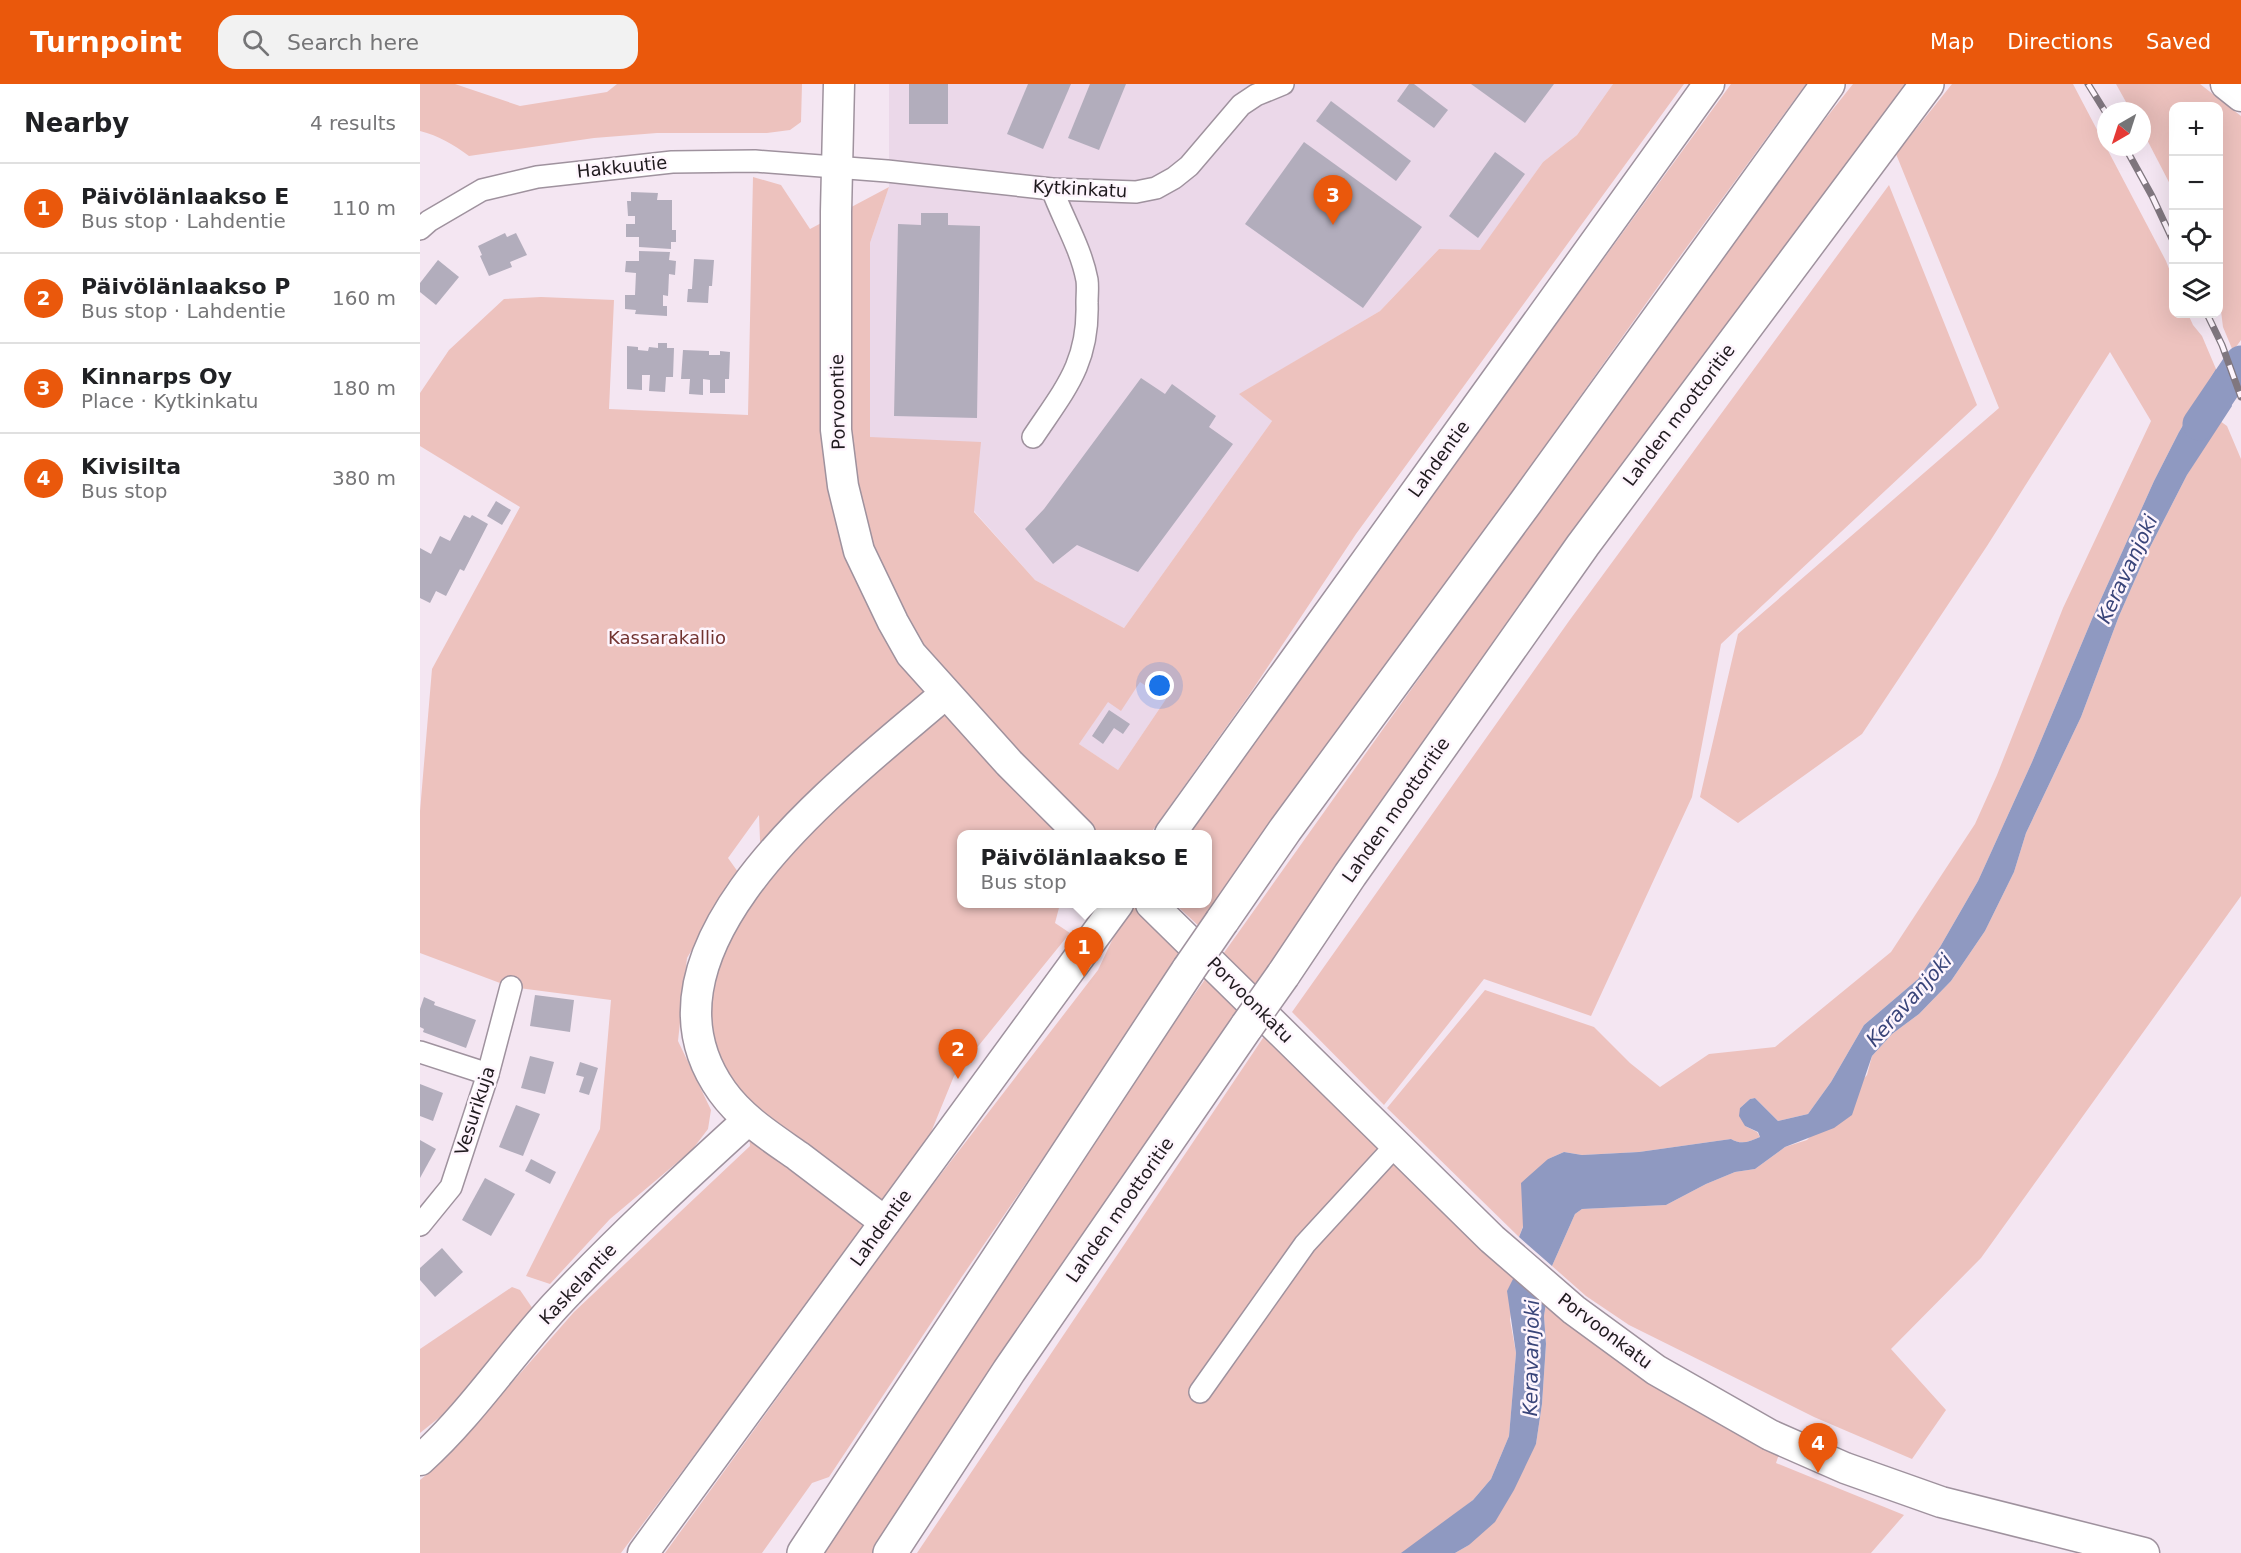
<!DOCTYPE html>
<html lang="en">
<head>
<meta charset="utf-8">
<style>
	:root { --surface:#fff; --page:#f2f2f2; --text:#202124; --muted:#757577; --line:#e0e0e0; --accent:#ea580c }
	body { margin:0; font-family:"DejaVu Sans",sans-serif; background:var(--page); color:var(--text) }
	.controls { position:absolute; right:18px; top:18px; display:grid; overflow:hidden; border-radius:12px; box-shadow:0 6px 24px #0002 }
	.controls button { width:54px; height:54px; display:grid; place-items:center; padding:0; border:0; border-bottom:2px solid var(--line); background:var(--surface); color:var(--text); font:30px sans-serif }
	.compass { position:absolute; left:1677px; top:18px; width:54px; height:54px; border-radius:50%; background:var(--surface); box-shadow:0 6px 24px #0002; rotate:219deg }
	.you { position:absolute; left:740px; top:602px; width:21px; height:21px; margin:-15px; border:4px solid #fff; border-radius:50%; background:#1a73e8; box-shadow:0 0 0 9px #1a73e833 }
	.badge { display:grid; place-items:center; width:39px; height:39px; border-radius:50%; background:var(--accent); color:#fff; font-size:20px; font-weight:700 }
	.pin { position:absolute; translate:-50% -50px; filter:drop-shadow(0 2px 3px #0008) }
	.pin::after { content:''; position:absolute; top:32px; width:21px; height:18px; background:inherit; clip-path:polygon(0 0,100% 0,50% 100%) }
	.popup { position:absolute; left:537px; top:746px; width:255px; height:78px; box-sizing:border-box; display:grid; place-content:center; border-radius:12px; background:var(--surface); filter:drop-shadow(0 2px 4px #0005); font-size:20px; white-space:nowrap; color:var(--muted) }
	.popup b { font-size:22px; color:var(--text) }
	.popup::after { content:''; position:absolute; left:50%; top:100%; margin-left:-12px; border:12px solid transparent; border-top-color:var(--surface) }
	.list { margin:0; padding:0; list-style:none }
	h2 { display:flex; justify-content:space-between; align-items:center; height:78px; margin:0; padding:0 24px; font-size:26px }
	h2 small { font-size:20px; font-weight:400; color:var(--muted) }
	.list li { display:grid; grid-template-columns:39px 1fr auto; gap:18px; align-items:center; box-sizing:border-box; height:90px; padding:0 24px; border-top:2px solid var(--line) }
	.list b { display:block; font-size:22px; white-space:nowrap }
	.list p { margin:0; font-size:20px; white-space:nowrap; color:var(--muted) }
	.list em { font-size:20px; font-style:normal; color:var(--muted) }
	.icon { flex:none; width:33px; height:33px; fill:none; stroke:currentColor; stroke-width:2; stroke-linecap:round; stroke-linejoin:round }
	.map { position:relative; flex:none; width:1821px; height:1469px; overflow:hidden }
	header { display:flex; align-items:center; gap:36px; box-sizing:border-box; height:84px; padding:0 30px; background:var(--accent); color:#fff }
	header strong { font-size:28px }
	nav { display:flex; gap:33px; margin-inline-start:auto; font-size:21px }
	.search { width:420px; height:54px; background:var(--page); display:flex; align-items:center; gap:15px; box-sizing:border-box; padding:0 21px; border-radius:18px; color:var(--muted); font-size:22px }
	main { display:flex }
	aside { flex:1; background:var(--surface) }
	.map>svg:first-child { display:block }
	.built { fill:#ebd8e9 }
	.green { fill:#edc2be; fill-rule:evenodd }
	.water { fill:#8f99c1 }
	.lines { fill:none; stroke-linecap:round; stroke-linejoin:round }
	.river { stroke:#8f99c1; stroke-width:33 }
	.building { fill:#b2adbc }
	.street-casing { stroke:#9f929e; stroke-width:24 }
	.secondary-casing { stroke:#9f929e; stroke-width:33 }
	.highway-casing { stroke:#9f929e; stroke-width:36 }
	.street { stroke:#fff; stroke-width:21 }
	.secondary { stroke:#fff; stroke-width:30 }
	.highway { stroke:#fff; stroke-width:33 }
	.rail-casing { stroke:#80777f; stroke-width:7 }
	.rail { stroke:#fef5fd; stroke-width:4.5; stroke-dasharray:14; stroke-linecap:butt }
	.highway-bridge-casing { stroke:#9f929e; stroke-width:36; stroke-linecap:butt }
	.highway-bridge { stroke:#fff; stroke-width:33 }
	.labels { text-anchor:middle; stroke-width:5; stroke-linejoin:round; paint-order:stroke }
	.street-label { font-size:18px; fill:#1f1a1e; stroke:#fef5fd }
	.park-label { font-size:18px; fill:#723330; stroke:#fef5fd }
	.water-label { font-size:20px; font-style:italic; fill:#394479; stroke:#fef5fd }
</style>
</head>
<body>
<header>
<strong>Turnpoint</strong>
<div class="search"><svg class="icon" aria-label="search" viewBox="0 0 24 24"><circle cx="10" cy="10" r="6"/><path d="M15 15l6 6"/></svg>Search here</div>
<nav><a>Map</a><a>Directions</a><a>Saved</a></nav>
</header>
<main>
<aside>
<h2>Nearby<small>4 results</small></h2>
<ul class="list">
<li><span class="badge">1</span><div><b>Päivölänlaakso E</b><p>Bus stop · Lahdentie</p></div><em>110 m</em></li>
<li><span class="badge">2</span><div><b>Päivölänlaakso P</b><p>Bus stop · Lahdentie</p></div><em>160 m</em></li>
<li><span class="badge">3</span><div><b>Kinnarps Oy</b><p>Place · Kytkinkatu</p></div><em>180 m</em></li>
<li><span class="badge">4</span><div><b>Kivisilta</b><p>Bus stop</p></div><em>380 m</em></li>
</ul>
</aside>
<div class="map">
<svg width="1821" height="1469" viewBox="0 0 1821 1469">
	<rect width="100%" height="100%" fill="#f4e6f2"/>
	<g class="built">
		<path d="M469,0H1193L1157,51L1123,78L1060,167L1019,165L960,227L820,310L852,337L704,544L615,496L554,427L450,353V159L469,103Z"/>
		<path d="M720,597L746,615L698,686L659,660L688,617L701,626Z"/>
	</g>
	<g class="green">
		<path d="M0,0H35L100,22L187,8L197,0H382L381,38L370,46L347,49H237L174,54L49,72C33,60 19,52 0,47Z"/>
		<path d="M1193,0H1264L936,450L829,611L730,750H541V820H640L635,839L650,849L534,992L505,1063L201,1469H0V1396L25,1375L154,1228L330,1062L328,1036L275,942L341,782L339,731L308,774L318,788L267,874L258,957L291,1026L288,1045L272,1066L190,1135L130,1200L106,1192L180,1045L191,916L91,903L0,869V727L12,585L100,423L0,362V309L29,266L84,215L121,213L194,216L189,325L328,331L333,93L361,101L390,145L469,103L450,159V353L561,358L554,428L615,496L704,544L852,337L819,310L960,227L1019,165L1060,166L1123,78L1157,51ZM720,598L746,615L698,686L659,660L688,618L701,627Z"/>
		<path d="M1311,0H1386L1242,197L782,845L755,820H787V750H765Z"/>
		<path d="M1433,0H1487L790,965L455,1469H398L610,1150L759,932L1111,437L1364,87Z"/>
		<path d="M1532,0H1653L1746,177L1753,195L1754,230H1768L1773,241L1782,252L1796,285L1759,348L1734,397L1672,535L1612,678L1558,797L1520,863L1498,895L1444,941L1411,998L1388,1030L1358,1037L1335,1014L1330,1015L1320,1024L1325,1042L1337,1048L1340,1053C1329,1058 1321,1061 1311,1055L1219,1068L1162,1071L1144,1068L1128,1075L1099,1153L967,1024L1065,906L1174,943L1210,979L1240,1003L1289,970L1355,963L1471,868L1555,740L1577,691L1643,524L1731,337L1690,268L1567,462L1442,650L1318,739L1280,713L1318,550L1579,324L1476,70Z"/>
		<path d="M1696,0H1780L1821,32V256L1813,267L1803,243L1799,211L1798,22H1754L1753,106L1722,46V27H1711Z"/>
		<path d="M1469,101L1557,321L1301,560L1272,713L1171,932L1064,895L964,1021L872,928L1149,537Z"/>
		<path d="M1800,337L1807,342L1821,375V812L1561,1174L1471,1265L1526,1326L1492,1375L1394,1333L1209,1241L1166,1212L1132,1182L1155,1130L1162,1125L1246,1121L1286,1100L1315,1088L1335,1085L1365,1063L1387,1056L1447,991L1452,972L1472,950L1499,930L1531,897L1565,847L1594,788L1606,749L1661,633L1699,532L1725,473L1767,391Z"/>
		<path d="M714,821L763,870L541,1194L409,1393L392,1399L342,1469H245L491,1129L678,886L695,850Z"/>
		<path d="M845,951L1095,1191L1090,1236L1096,1269L1089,1352L1071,1395L1053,1416L985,1469H497Z"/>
		<path d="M92,1203L100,1206L113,1225L30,1325L0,1349V1265Z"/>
		<path d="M1126,1219L1360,1367L1356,1379L1484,1431L1451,1469H1035L1049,1461L1116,1360L1122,1320L1126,1260L1124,1232Z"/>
	</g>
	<g class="water">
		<path d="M1796,285L1812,322L1767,391L1725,473L1699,532L1661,633L1606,749L1594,788L1565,847L1531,897L1499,930L1472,950L1452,972L1432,1031L1414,1044L1365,1063L1335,1085L1315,1088L1286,1100L1246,1121L1162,1125L1155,1130L1132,1182L1099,1153L1103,1143L1101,1099L1128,1075L1144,1068L1162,1071L1219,1068L1311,1055C1321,1061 1329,1058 1340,1053L1338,1048L1325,1042L1319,1032L1320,1024L1330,1015L1335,1014L1358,1037L1388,1030L1411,998L1444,941L1498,895L1520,863L1558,797L1612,678L1672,535L1734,397L1759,348Z"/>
		<path d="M1095,1191L1126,1219L1124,1232L1126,1260L1122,1320L1116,1360L1094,1406L1075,1438L1049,1461L1035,1469H981L1053,1416L1071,1395L1089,1352L1096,1269L1087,1207Z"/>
	</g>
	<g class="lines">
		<path class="river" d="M1779,340L1821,278"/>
	</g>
	<g class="building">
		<rect x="489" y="0" width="39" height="40"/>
		<path d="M608,0H651L623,65L587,50Z"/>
		<path d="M670,0H706L679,66L648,54Z"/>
		<path d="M989,0H994L1028,26L1014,44L977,17Z"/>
		<path d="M1051,0H1134L1105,39Z"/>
		<path d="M911,17L991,77L976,97L896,37Z"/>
		<path d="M884,58L1002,143L943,224L825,140Z"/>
		<path d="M1075,68L1105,90L1058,154L1029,132Z"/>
		<path d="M211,108L238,109L237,116H252V146H256V158H251V165L219,163V153H206V140H215V132H208L207,117H211Z"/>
		<path d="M501,129H528V141L560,142L557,334L474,332L478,140L501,141Z"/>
		<path d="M85,149L87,153L96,149L107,171L90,178L92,183L69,192L60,172L62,171L58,162Z"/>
		<path d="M219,167L250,168L249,176L256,177L255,191L249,190L248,212L243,211V222H247V232L215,230L216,226L205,225V211H215L216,189L205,188L206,177H219Z"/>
		<path d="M274,175L294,176L292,202H289L288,219L267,218L268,205H272Z"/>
		<path d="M18,176L39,193L16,221L0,208V199Z"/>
		<path d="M238,259H247V264H254L253,293H246L245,308L229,307L230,291H222V306L207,305V262L218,263V266L228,267L229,263L238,264Z"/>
		<path d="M263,266L289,267V271H300V267L310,268L309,295H305V309H290V296L283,295V311L269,310L270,295H261Z"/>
		<path d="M721,294L745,310L752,300L796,332L789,343L813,360L718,488L657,461L633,480L605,445L624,425Z"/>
		<path d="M76,417L91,426L82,441L67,432Z"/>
		<path d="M44,431L50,434L52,431L68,440L44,487L40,485L26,512L16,507L10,519L0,514V464L11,470L20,452L30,457Z"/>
		<path d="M689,626L710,640L703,650L694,644L683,660L672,652Z"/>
		<path d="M115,911L154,916L150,948L110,942Z"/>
		<path d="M4,913L15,918L14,921L56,936L46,964L3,948L4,945L0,943V925Z"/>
		<path d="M110,972L134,978L125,1010L101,1004Z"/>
		<path d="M160,978L178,984L169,1011L159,1008L164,993L156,991Z"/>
		<path d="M0,1000L23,1009L13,1037L0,1032Z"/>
		<path d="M96,1021L120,1030L103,1072L79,1063Z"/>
		<path d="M0,1056L16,1065L0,1094Z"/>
		<path d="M111,1075L136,1088L130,1100L105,1087Z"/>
		<path d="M65,1094L95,1110L71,1152L42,1136Z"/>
		<path d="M22,1164L43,1188L15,1213L0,1196V1184Z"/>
	</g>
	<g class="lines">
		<g class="street-casing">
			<g id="street">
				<path d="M0,145L9,137L62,106L117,93L252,78L335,77L467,87L632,105L716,108L736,104L754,94L769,82L821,21L836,11L863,0"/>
				<path d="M613,353C645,305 669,279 667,219C667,211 668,203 667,196C661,164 643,135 632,105"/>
				<path d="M0,968L68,990"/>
				<path d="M0,1141L31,1103L68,990L91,903"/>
				<path d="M780,1308L885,1160L976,1061"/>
			</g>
		</g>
		<g class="secondary-casing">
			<g id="secondary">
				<path d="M419,0L416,128V346L423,402L439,467L473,538L491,570L589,679L660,750"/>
				<path d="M1806,0L1821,12"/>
				<path d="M750,750L1289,0"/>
				<path d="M731,820L1072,1155L1154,1226L1236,1286L1350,1351L1425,1384L1521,1418L1724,1469"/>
				<path d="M465,1138C436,1116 407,1094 378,1072C351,1053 322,1035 302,1007C199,862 429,693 525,610"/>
				<path d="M0,1376C51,1330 89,1272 135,1222C196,1157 262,1096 328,1036"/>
				<path d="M223,1469L698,820"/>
			</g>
		</g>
		<g class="highway-casing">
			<g id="highway">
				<path d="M802,837L865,746L1106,418L1408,0"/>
				<path d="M863,891L930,791L1163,461L1507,0"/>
				<path d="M384,1469L769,885"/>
				<path d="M470,1469L589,1287L827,942"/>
			</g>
		</g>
		<use href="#street" class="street"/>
		<use href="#secondary" class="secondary"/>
		<use href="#highway" class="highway"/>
		<g class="rail-casing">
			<g id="rail">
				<path d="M1668,0L1686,29"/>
				<path d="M1705,63L1732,112L1754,159"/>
				<path d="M1787,230L1802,261L1821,313"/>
			</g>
		</g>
		<use href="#rail" class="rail"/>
		<g class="highway-bridge-casing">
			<g id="highway-bridge">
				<path d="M769,885L802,837"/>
				<path d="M827,942L863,891"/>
			</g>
		</g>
		<use href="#highway-bridge" class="highway-bridge"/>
	</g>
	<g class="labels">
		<g class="street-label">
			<text transform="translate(202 83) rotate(-6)" y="6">Hakkuutie</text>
			<text transform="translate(660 105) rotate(3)" y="6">Kytkinkatu</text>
			<text transform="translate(418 318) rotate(-91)" y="6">Porvoontie</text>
			<text transform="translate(1259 331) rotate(-53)" y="6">Lahden moottoritie</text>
			<text transform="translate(1019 375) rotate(-54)" y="6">Lahdentie</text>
			<text transform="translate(976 726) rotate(-55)" y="6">Lahden moottoritie</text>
			<text transform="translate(830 916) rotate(45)" y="6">Porvoonkatu</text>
			<text transform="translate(55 1027) rotate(-72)" y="6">Vesurikuja</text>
			<text transform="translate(700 1126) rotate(-55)" y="6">Lahden moottoritie</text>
			<text transform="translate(461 1144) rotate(-54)" y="6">Lahdentie</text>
			<text transform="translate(158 1200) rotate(-47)" y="6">Kaskelantie</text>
			<text transform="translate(1185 1247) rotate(37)" y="6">Porvoonkatu</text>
		</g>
		<g class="park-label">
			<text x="247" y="560">Kassarakallio</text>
		</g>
		<g class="water-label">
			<text transform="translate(1707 485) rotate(-65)" y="7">Keravanjoki</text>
			<text transform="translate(1489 916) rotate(-48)" y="7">Keravanjoki</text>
			<text transform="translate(1111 1274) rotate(-89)" y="7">Keravanjoki</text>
		</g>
	</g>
</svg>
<div class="controls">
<button>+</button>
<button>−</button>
<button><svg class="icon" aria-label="locate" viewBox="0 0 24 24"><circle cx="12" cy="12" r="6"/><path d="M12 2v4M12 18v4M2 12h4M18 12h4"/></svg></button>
<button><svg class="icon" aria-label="layers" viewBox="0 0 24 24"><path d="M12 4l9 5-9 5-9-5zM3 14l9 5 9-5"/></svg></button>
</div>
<svg class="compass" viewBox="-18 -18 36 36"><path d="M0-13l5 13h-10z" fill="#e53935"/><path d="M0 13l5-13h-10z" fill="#757577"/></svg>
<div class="you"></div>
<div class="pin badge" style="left:664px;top:893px">1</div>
<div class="popup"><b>Päivölänlaakso E</b>Bus stop</div>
<div class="pin badge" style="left:538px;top:995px">2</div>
<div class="pin badge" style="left:913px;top:141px">3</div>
<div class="pin badge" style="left:1398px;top:1389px">4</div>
</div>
</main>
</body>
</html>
